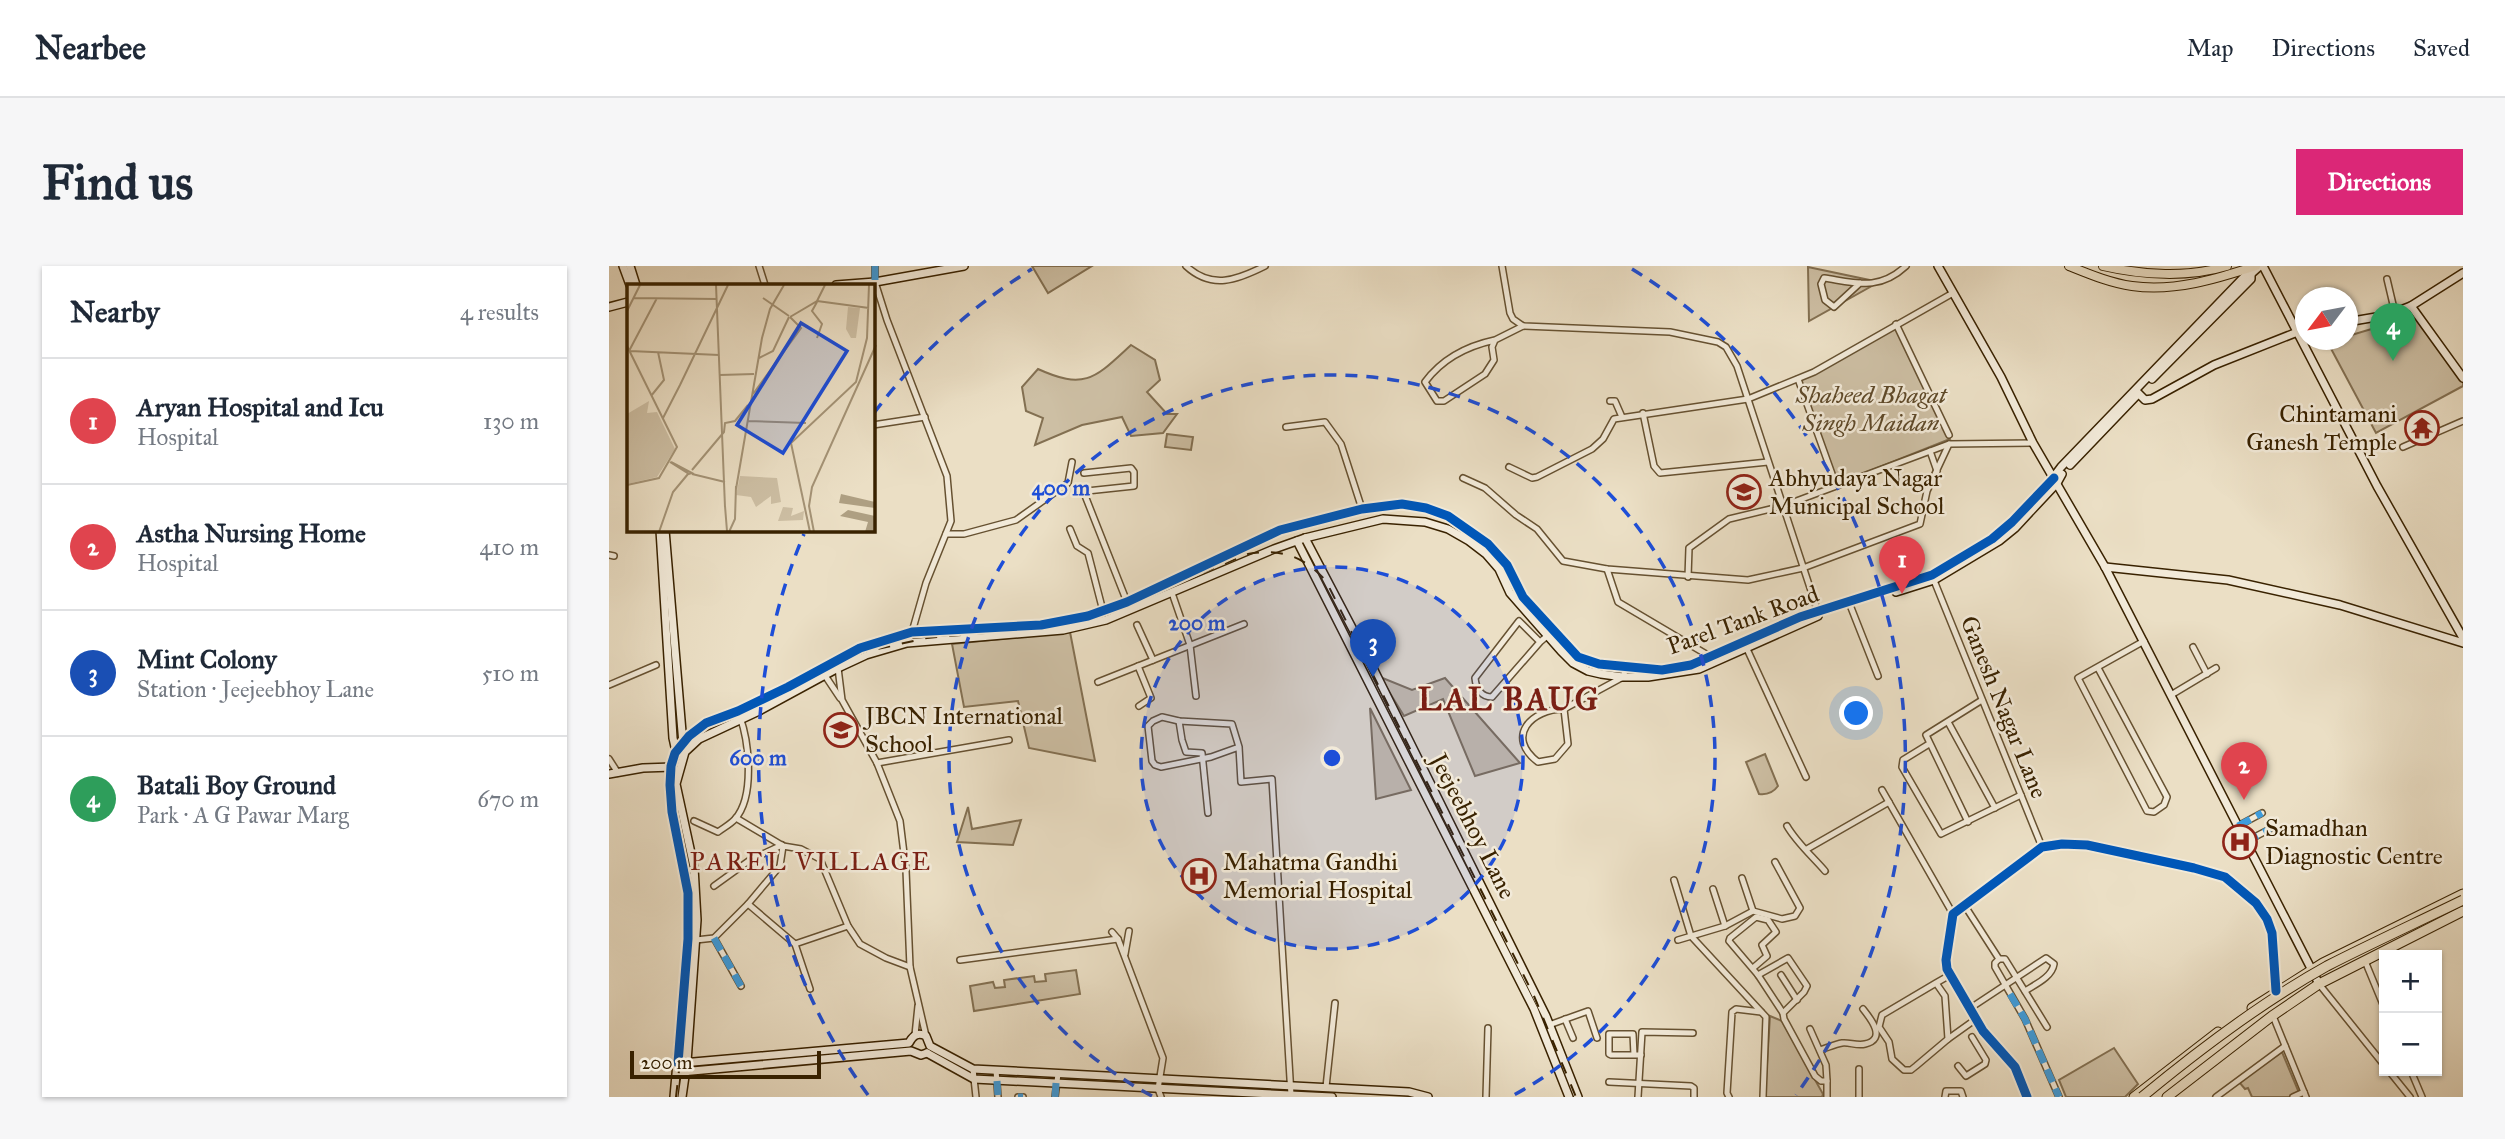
<!DOCTYPE html>
<html lang="en">
<head>
<meta charset="utf-8">
<style>
	:root { --surface:#fff; --page:#f6f6f7; --text:#1f2937; --muted:#747a83; --line:#e0e1e3; --accent:#db2777 }
	body { margin:0; font-family:"IM FELL Great Primer",serif; background:var(--page); color:var(--text) }
	.controls { position:absolute; right:21px; bottom:21px; display:grid; overflow:hidden; border-radius:0px; box-shadow:0 2px 5px #0004 }
	.controls button { width:63px; height:63px; display:grid; place-items:center; padding:0; border:0; border-bottom:2px solid var(--line); background:var(--surface); color:var(--text); font:35px sans-serif }
	.compass { position:absolute; left:1686px; top:21px; width:63px; height:63px; border-radius:50%; background:var(--surface); box-shadow:0 2px 5px #0004; rotate:238deg }
	.scale { position:absolute; left:21px; bottom:18px; width:191px; box-sizing:border-box; padding-left:7px; border:4px solid #392200; border-top:0; font-size:19px; line-height:24px; white-space:nowrap; color:#392200; -webkit-text-stroke:5px #f2ead9; paint-order:stroke }
	.you { position:absolute; left:1248px; top:448px; width:24px; height:24px; margin:-18px; border:5px solid #fff; border-radius:50%; background:#1a73e8; box-shadow:0 0 0 10px #1a73e833 }
	.badge { display:grid; place-items:center; width:46px; height:46px; border-radius:50%; background:var(--accent); color:#fff; font-size:23px; font-weight:700 }
	.pin { position:absolute; translate:-50% -58px; filter:drop-shadow(0 2px 4px #0008) }
	.pin::after { content:''; position:absolute; top:37px; width:24px; height:21px; background:inherit; clip-path:polygon(0 0,100% 0,50% 100%) }
	.list { margin:0; padding:0; list-style:none }
	h2 { display:flex; justify-content:space-between; align-items:center; height:91px; margin:0; padding:0 28px; font-size:30px }
	h2 small { font-size:23px; font-weight:400; color:var(--muted) }
	.list li { display:grid; grid-template-columns:46px 1fr auto; gap:21px; align-items:center; box-sizing:border-box; height:126px; padding:0 28px; border-top:2px solid var(--line) }
	.list b { display:block; font-size:26px; white-space:nowrap }
	.list p { margin:0; font-size:23px; white-space:nowrap; color:var(--muted) }
	.list em { font-size:23px; font-style:normal; color:var(--muted) }
	.map { position:relative; flex:none; width:1854px; height:831px; overflow:hidden; border-radius:0px }
	header { display:flex; align-items:center; gap:42px; box-sizing:border-box; height:98px; padding:0 35px; background:var(--surface); border-bottom:2px solid var(--line) }
	header strong { font-size:33px }
	nav { display:flex; gap:38px; margin-inline-start:auto; font-size:24px }
	.intro { display:flex; align-items:center; justify-content:space-between; box-sizing:border-box; height:168px; padding:0 42px }
	h1 { margin:0; font-size:49px }
	.button { padding:18px 32px; border-radius:0px; background:var(--accent); color:#fff; font-size:24px; font-weight:700 }
	main { display:flex; gap:42px; padding:0 42px }
	aside { flex:1; background:var(--surface); border-radius:0px; box-shadow:0 2px 5px #0004 }
	.map>svg:first-child { display:block }
	.green { fill:#cdbfa4; stroke:#837052; stroke-width:2 }
	.lines { fill:none; stroke-linecap:round; stroke-linejoin:round }
	.street-casing { stroke:#665131; stroke-width:8 }
	.secondary-casing { stroke:#392200; stroke-width:10 }
	.primary-casing { stroke:#392200; stroke-width:10 }
	.highway-casing { stroke:#392200; stroke-width:11 }
	.street { stroke:#f2ead9; stroke-width:5 }
	.secondary { stroke:#f2ead9; stroke-width:7 }
	.primary { stroke:#ebdfc5; stroke-width:8 }
	.highway { stroke:#ebdfc5; stroke-width:9 }
	.rail { stroke:#392200; stroke-width:2; stroke-dasharray:12 12; stroke-linecap:butt }
	.highway-bridge-casing { stroke:#392200; stroke-width:11; stroke-linecap:butt }
	.highway-bridge { stroke:#ebdfc5; stroke-width:9 }
	.quiet { stroke:#3e9cdc; stroke-width:7; stroke-dasharray:14 7; stroke-linecap:butt }
	.cycleway-casing { stroke:#f2ead9; stroke-width:13 }
	.cycleway { stroke:#0057b8; stroke-width:9 }
	.ring { fill:none; stroke:#1d4ed8; stroke-width:3.5; stroke-dasharray:12 9 }
	.labels { text-anchor:middle; stroke-width:5; stroke-linejoin:round; paint-order:stroke }
	.park-label { font-size:24px; font-style:italic; fill:#5e4929; stroke:#f2ead9 }
	.poi-label { font-size:24px; fill:#392200; stroke:#f2ead9; text-anchor:start }
	.street-label { font-size:24px; fill:#392200; stroke:#f2ead9 }
	.neighbourhood-label { font-size:26px; letter-spacing:2px; fill:#7a1f14; stroke:#f2ead9 }
	.district-label { font-size:32px; font-weight:bold; letter-spacing:2px; fill:#7a1f14; stroke:#f2ead9 }
	.inset-road { fill:none; stroke:#a49376; stroke-width:2 }
	.view { fill:#1d4ed8; fill-opacity:0.15; stroke:#1d4ed8; stroke-width:3.5 }
	.inset-edge { fill:none; stroke:#392200; stroke-width:3.5 }
	.centre { fill:#1d4ed8; stroke:#f2ead9; stroke-width:3.5 }
	.ring-label { font-size:21px; text-anchor:middle; font-weight:bold; fill:#1d4ed8; stroke:#f2ead9; stroke-width:5; stroke-linejoin:round; paint-order:stroke }
</style>
</head>
<body>
<header>
<strong>Nearbee</strong>
<nav><a>Map</a><a>Directions</a><a>Saved</a></nav>
</header>
<div class="intro"><h1>Find us</h1><a class="button">Directions</a></div>
<main>
<aside>
<h2>Nearby<small>4 results</small></h2>
<ul class="list">
<li><span class="badge" style="background:#e0444e">1</span><div><b>Aryan Hospital and Icu</b><p>Hospital</p></div><em>130 m</em></li>
<li><span class="badge" style="background:#e0444e">2</span><div><b>Astha Nursing Home</b><p>Hospital</p></div><em>410 m</em></li>
<li><span class="badge" style="background:#1a4fb4">3</span><div><b>Mint Colony</b><p>Station · Jeejeebhoy Lane</p></div><em>510 m</em></li>
<li><span class="badge" style="background:#2e9e5b">4</span><div><b>Batali Boy Ground</b><p>Park · A G Pawar Marg</p></div><em>670 m</em></li>
</ul>
</aside>
<div class="map">
<svg width="1854" height="831" viewBox="0 0 1854 831">
	<rect width="100%" height="100%" fill="#ebdfc5"/>
	<filter id="stains"><feTurbulence type="fractalNoise" baseFrequency=".00286" numOctaves="4"/><feColorMatrix values="0 0 0 0 .2 0 0 0 0 .09 0 0 0 0 .02 0 0 0 .5 -.17"/></filter>
	<radialGradient id="worn" r=".72"><stop offset=".6" stop-color="#630" stop-opacity="0"/><stop offset="1" stop-color="#630" stop-opacity=".3"/></radialGradient>
	<g class="green">
		<path d="M423,0H483L439,27Z"/>
		<path d="M1199,1L1270,16L1200,55Z"/>
		<path d="M1806,50L1854,114V120L1767,167L1719,77L1738,74L1739,70Z"/>
		<path d="M1286,59L1341,173L1228,218L1190,113Z"/>
		<path d="M522,79L546,94L551,114L538,126L558,148H568L554,167L522,170L513,151L473,159L426,179L434,152L417,145L413,121L429,103C477,125 487,111 522,79Z"/>
		<path d="M558,168L584,171L582,184L556,181Z"/>
		<path d="M461,366L486,495L420,482L409,435L355,441L343,378Z"/>
		<path d="M771,411L803,424L836,412L911,497L866,510L834,433L795,450Z"/>
		<path d="M761,442L802,524L767,533Z"/>
		<path d="M1156,488L1169,520C1164,527 1158,529 1150,528L1137,496Z"/>
		<path d="M359,541L363,563L412,554L404,579L348,576Z"/>
		<path d="M467,704L471,728L365,745L361,720L384,716L386,722L396,721L395,714L425,710L426,716L437,715L436,708Z"/>
		<path d="M1161,750L1173,755L1214,828L1213,831H1156Z"/>
		<path d="M1505,782L1529,818L1516,831H1457L1450,814Z"/>
		<path d="M1673,786L1691,829L1686,831H1643L1639,822L1636,823L1630,816Z"/>
	</g>
	<g class="lines">
		<g class="street-casing">
			<g id="street">
				<path d="M150,0L156,19"/>
				<path d="M266,0V16L278,54L338,210L342,255L317,317L303,366L298,377"/>
				<path d="M577,0C603,24 628,14 656,0"/>
				<path d="M893,0L901,47L904,53L914,60L1061,66L1109,76L1117,81L1128,100L1209,346"/>
				<path d="M1778,13L1786,47"/>
				<path d="M1251,17L1225,41L1216,34L1212,18L1215,12C1248,17 1270,25 1297,0"/>
				<path d="M1287,58L1340,169"/>
				<path d="M886,74C858,80 833,93 816,116L828,135H835L876,108L885,94L883,81L886,74L914,60"/>
				<path d="M1189,113L1227,219"/>
				<path d="M1001,135H1006L1013,151"/>
				<path d="M1034,147L1045,200L1051,207L1159,196"/>
				<path d="M264,159L316,151"/>
				<path d="M677,161L716,156L732,178L753,243"/>
				<path d="M1794,181L1854,155"/>
				<path d="M1321,185L1328,205"/>
				<path d="M900,201L923,212L928,211L983,183L994,173L1005,153L1139,133L1205,106L1344,27"/>
				<path d="M475,207L522,202L525,206V220L478,225L475,227L518,336"/>
				<path d="M854,212L876,222L907,249L928,263L954,295L998,303L1139,314L1194,302L1311,258L1318,225L1340,178"/>
				<path d="M461,263L468,280L479,287L494,345"/>
				<path d="M337,268H355L407,254L459,217L463,196"/>
				<path d="M0,289L5,290"/>
				<path d="M998,303L1009,336L1102,391"/>
				<path d="M1079,311L1080,282L1120,253L1174,240L1340,178L1424,177"/>
				<path d="M1324,312L1433,581"/>
				<path d="M563,327L581,379L587,430"/>
				<path d="M1241,339L1269,410"/>
				<path d="M528,359L544,394"/>
				<path d="M931,376L910,355L866,412C867,422 872,431 883,431L931,376L944,365"/>
				<path d="M1584,381L1598,408"/>
				<path d="M1138,383L1197,511"/>
				<path d="M529,400L542,432L530,440"/>
				<path d="M229,402L233,434L268,497L291,555L297,604L301,701L317,770"/>
				<path d="M1489,402L1558,531L1555,539L1545,546L1538,545L1469,412L1535,375"/>
				<path d="M215,408L231,432"/>
				<path d="M489,416L635,358"/>
				<path d="M0,419L47,399"/>
				<path d="M1562,429L1607,402"/>
				<path d="M955,443C922,443 896,471 929,496L946,493L959,478L955,443L1014,411L1017,402"/>
				<path d="M570,455L573,474L577,486L593,487L599,547"/>
				<path d="M1339,456L1386,542"/>
				<path d="M1320,478L1294,494L1293,501L1332,568L1412,529"/>
				<path d="M630,481L623,458L570,455L553,451L544,455L539,460L543,495L546,499L552,501L602,491L630,481L632,516L663,513L682,829"/>
				<path d="M0,493L9,507"/>
				<path d="M268,497L400,474"/>
				<path d="M1273,524L1344,648"/>
				<path d="M127,552L174,580L192,583L211,593L239,660L251,678L277,692L301,701"/>
				<path d="M85,555L109,566C114,562 122,558 126,553C146,531 140,476 131,451"/>
				<path d="M1359,556L1317,469L1373,434"/>
				<path d="M1178,560C1188,577 1203,590 1216,605"/>
				<path d="M1629,560L1653,547"/>
				<path d="M1636,576L1661,563"/>
				<path d="M1198,583L1280,536"/>
				<path d="M1133,612L1144,645"/>
				<path d="M1065,614L1082,670L1157,751L1154,831"/>
				<path d="M105,620L141,594L173,579"/>
				<path d="M1104,623L1116,660"/>
				<path d="M139,638L186,678L239,660"/>
				<path d="M1356,640L1390,693L1386,697V701L1416,753L1450,831"/>
				<path d="M503,666L509,673L554,792L549,823L552,831"/>
				<path d="M105,672L132,720"/>
				<path d="M87,674L105,672L139,638L171,600L174,580"/>
				<path d="M1069,674L1116,660L1144,645L1173,653L1186,650L1191,642L1166,596"/>
				<path d="M186,678L201,723"/>
				<path d="M516,688L520,665"/>
				<path d="M1390,693H1396L1438,761"/>
				<path d="M351,694L509,673"/>
				<path d="M1756,695L1775,741"/>
				<path d="M1144,702L1158,690L1153,679L1167,666L1159,654L1147,651L1121,672L1120,675L1149,709L1174,747"/>
				<path d="M1149,709L1179,692L1198,720L1195,726L1174,747L1175,753L1206,810L1212,815H1218V831"/>
				<path d="M1172,709L1188,734"/>
				<path d="M1327,717L1336,730L1339,773L1307,800L1302,804H1295L1283,793L1280,776L1270,761L1273,749L1327,717L1341,709"/>
				<path d="M1710,718L1775,799"/>
				<path d="M1360,743L1437,692L1445,698C1443,711 1427,718 1416,725"/>
				<path d="M1664,750L1697,831"/>
				<path d="M956,753L964,772"/>
				<path d="M940,759L979,745L988,772"/>
				<path d="M1201,763L1217,799L1218,815"/>
				<path d="M306,769L309,740"/>
				<path d="M1339,773L1367,753"/>
				<path d="M1211,784C1218,782 1226,778 1233,777C1240,776 1248,780 1256,778C1278,773 1262,753 1254,743"/>
				<path d="M1025,789L1024,768H1000V788L1002,789H1032"/>
				<path d="M1349,800L1357,810L1376,798L1377,794L1363,771"/>
				<path d="M364,803L367,831"/>
				<path d="M387,804L389,831"/>
				<path d="M1780,805L1801,831"/>
				<path d="M1802,805L1813,831"/>
				<path d="M1000,816L1082,820L1085,822V831"/>
				<path d="M717,821L726,737"/>
				<path d="M409,831H414"/>
				<path d="M446,831L449,808"/>
				<path d="M877,831L879,762"/>
				<path d="M1029,831L1033,766L1084,767"/>
				<path d="M1120,831L1118,827L1123,746L1127,743L1152,746"/>
				<path d="M1250,831V803"/>
				<path d="M1336,831L1337,825H1352L1354,831"/>
				<path d="M1418,831L1406,801L1374,765L1338,703L1337,694L1344,648L1433,581L1453,578L1478,579L1585,602L1616,611L1647,637L1658,653L1663,667L1667,725"/>
				<path d="M1607,831L1676,780"/>
				<path d="M1684,831L1695,826"/>
			</g>
		</g>
		<g class="secondary-casing">
			<g id="secondary">
				<path d="M14,0L21,19"/>
				<path d="M21,0L27,19"/>
				<path d="M1329,0L1392,111L1424,177L1496,301L1710,718"/>
				<path d="M1654,0L1768,220L1854,372"/>
				<path d="M227,19L266,16L355,0"/>
				<path d="M1802,40L1854,112"/>
				<path d="M0,41L19,36"/>
				<path d="M1738,56L1779,49L1802,40L1854,7"/>
				<path d="M1543,113L1642,13V8"/>
				<path d="M1528,126L1536,134L1543,133L1605,99L1696,63"/>
				<path d="M1461,199L1528,129"/>
				<path d="M51,264L64,472L68,490"/>
				<path d="M56,264L74,478"/>
				<path d="M696,272L762,398L937,750L969,831"/>
				<path d="M688,275L925,743L960,831"/>
				<path d="M1496,301L1619,314L1731,339L1854,377"/>
				<path d="M1287,326L1325,314L1390,275L1406,262L1448,217L1453,208"/>
				<path d="M0,508L34,502L64,501"/>
				<path d="M318,787L365,813L723,831"/>
				<path d="M73,797L300,777C304,769 309,766 317,770L321,780L364,803L800,826L819,831"/>
				<path d="M72,806L302,785L312,789L318,787"/>
				<path d="M65,831L79,673V627L63,546L61,519L62,500L66,487L80,470L97,457L129,445L179,421L251,382L303,366L432,359L479,350L518,336L671,264L753,243L793,238L817,242L839,250L879,278L898,299L914,331L969,391L990,398L1053,404L1082,399L1191,351L1323,309L1383,273L1394,264L1434,225L1452,201L1637,9L1642,8L1651,0"/>
				<path d="M73,831L78,796L88,654L85,601L67,518L76,486L90,473L150,445L229,402L257,389L298,377L454,364L497,354L665,283L696,272L774,253L816,256L839,263L860,275L877,288L890,303L901,327L952,385L964,397L979,405L992,408L1014,411H1039L1090,403L1209,350"/>
			</g>
		</g>
		<g class="primary-casing">
			<g id="primary">
				<path d="M1460,0C1480,8 1501,17 1523,20C1566,26 1607,13 1647,0"/>
				<path d="M1494,0C1533,9 1579,12 1618,0"/>
			</g>
		</g>
		<g class="highway-casing">
			<g id="highway">
				<path d="M1643,742L1714,697L1854,628"/>
				<path d="M1525,831L1609,766"/>
				<path d="M1558,831L1663,750L1710,718L1854,645"/>
			</g>
		</g>
		<use href="#street" class="street"/>
		<use href="#secondary" class="secondary"/>
		<use href="#primary" class="primary"/>
		<use href="#highway" class="highway"/>
		<path class="rail" d="M67,831L73,778L82,645L79,612L62,516L65,496L70,484L88,466L145,441L218,402L255,386L318,372L443,361L481,353L639,288C671,282 695,290 717,315L925,730L967,831"/>
		<g class="highway-bridge-casing">
			<path id="highway-bridge" d="M1533,831C1591,783 1653,736 1718,700C1763,677 1809,656 1854,634"/>
		</g>
		<use href="#highway-bridge" class="highway-bridge"/>
		<g class="quiet">
			<path d="M266,0V16"/>
			<path d="M1629,560L1653,547"/>
			<path d="M1636,576L1661,563"/>
			<path d="M105,672L132,720"/>
			<path d="M1401,728L1416,753L1450,831"/>
			<path d="M388,815L389,831"/>
			<path d="M409,831H414"/>
			<path d="M446,831L447,817"/>
		</g>
		<g class="cycleway-casing">
			<g id="cycleway">
				<path d="M69,797L79,673V627L63,546L61,519L62,500L66,487L80,470L97,457L129,445L179,421L251,382L303,366L432,359L479,350L518,336L671,264L753,243L793,238L817,242L839,250L879,278L898,299L914,331L969,391L990,398L1053,404L1082,399L1191,351L1323,309L1383,273L1403,256L1445,212"/>
				<path d="M1418,831L1406,801L1374,765L1338,703L1337,694L1344,648L1433,581L1453,578L1478,579L1585,602L1616,611L1647,637L1658,653L1663,667L1667,725"/>
			</g>
		</g>
		<use href="#cycleway" class="cycleway"/>
	</g>
	<circle cx="723" cy="492" r="191" fill="#1d4ed8" fill-opacity=".12"/>
	<g class="ring">
		<circle cx="723" cy="492" r="191"/>
		<path d="M543 830A383 383 0 1 1 903 830"/>
		<path d="M259 829A574 574 0 0 1 195 268M265 147A574 574 0 0 1 423 3M1023 3A574 574 0 0 1 1187 829"/>
	</g>
	<defs>
		<g id="temple-ring" transform="scale(1.75)"><circle r="9.5" fill="#f2ead9" stroke="#8f2418" stroke-width="1.5"/><path d="M0-6L5-2H3V0L6.5 2.5H4V6H1.5V3h-3V6H-4V2.5H-6.5L-3 0V-2H-5Z" fill="#8f2418"/></g>
		<g id="school-ring" transform="scale(1.75)"><circle r="9.5" fill="#f2ead9" stroke="#8f2418" stroke-width="1.5"/><path d="M0-5L7-2L0 1L-7-2ZM-4 1L0 2.5L4 1V4Q0 6-4 4Z" fill="#8f2418"/></g>
		<g id="hospital-ring" transform="scale(1.75)"><circle r="9.5" fill="#f2ead9" stroke="#8f2418" stroke-width="1.5"/><path d="M-5-5h3v3.5h4V-5h3V5h-3V1.5h-4V5h-3Z" fill="#8f2418"/></g>
	</defs>
	<g fill-rule="evenodd">
		<use href="#temple-ring" x="1813" y="162"/>
		<use href="#school-ring" x="1135" y="226"/>
		<use href="#school-ring" x="232" y="464"/>
		<use href="#hospital-ring" x="1631" y="576"/>
		<use href="#hospital-ring" x="590" y="610"/>
	</g>
	<g class="labels">
		<g class="park-label">
			<text x="1262" y="137">Shaheed Bhagat<tspan x="1262" dy="28">Singh Maidan</tspan></text>
		</g>
		<g class="poi-label">
			<text x="1788" y="156" text-anchor="end">Chintamani<tspan x="1788" dy="28">Ganesh Temple</tspan></text>
			<text x="1160" y="220">Abhyudaya Nagar<tspan x="1160" dy="28">Municipal School</tspan></text>
			<text x="256" y="458">JBCN International<tspan x="256" dy="28">School</tspan></text>
			<text x="1656" y="570">Samadhan<tspan x="1656" dy="28">Diagnostic Centre</tspan></text>
			<text x="614" y="604">Mahatma Gandhi<tspan x="614" dy="28">Memorial Hospital</tspan></text>
		</g>
		<g class="street-label">
			<text transform="translate(1134 354) rotate(-20)" y="8">Parel Tank Road</text>
			<text transform="translate(1395 441) rotate(68)" y="8">Ganesh Nagar Lane</text>
			<text transform="translate(864 560) rotate(63)" y="8">Jeejeebhoy Lane</text>
		</g>
		<g class="neighbourhood-label">
			<text x="202" y="604">PAREL VILLAGE</text>
		</g>
		<g class="district-label">
			<text x="900" y="444">LAL BAUG</text>
		</g>
	</g>
	<g transform="translate(18 18)">
		<rect width="248" height="248" fill="#ebdfc5"/>
		<path d="M221,23L233,24L229,54H224L219,45ZM22,117L20,129L30,128L48,165L30,193L0,200V130ZM113,192L150,194L154,218L144,220V212L129,223L124,213L109,211ZM156,223L166,224L164,232L177,227L176,236L151,237Z" fill="#cdbfa4"/>
		<path d="M214,210L248,218V224L212,219ZM221,226L248,232V248H238L241,238L213,232Z" fill="#ae9f82"/>
		<path class="inset-road" d="M89,1L98,223M6,14L90,15M136,14L162,32M190,17L242,24M0,27L13,1M163,33L190,17L198,1M190,54L195,40L185,27L190,18M0,62L50,163L32,194L0,201M2,67L30,14M3,67L92,71M132,74L146,67L162,33M93,91L127,90M53,101L101,1M126,110L174,44L163,33M24,112L37,96L31,68M36,134L53,101M121,137L179,139M43,178L62,190L65,189L44,178M65,186L97,148L98,139L108,137L121,121M65,190L98,198M109,205L135,54L143,25L157,1M98,222L100,247M32,248L46,208L61,190M102,248L108,235L109,202M183,248L164,159L229,98L240,54L242,1M187,248L182,222L185,203L249,61"/>
		<path class="view" d="M174,39L220,67L156,169L110,141Z"/>
		<rect width="248" height="248" class="inset-edge"/>
	</g>
	<circle cx="723" cy="492" r="10" class="centre"/>
	<g class="ring-label">
		<text x="452" y="229">400 m</text>
		<text x="588" y="364">200 m</text>
		<text x="149" y="499">600 m</text>
	</g>
	<rect width="100%" height="100%" filter="url(#stains)"/>
	<rect width="100%" height="100%" fill="url(#worn)"/>
</svg>
<div class="controls">
<button>+</button>
<button>−</button>
</div>
<svg class="compass" viewBox="-18 -18 36 36"><path d="M0-13l5 13h-10z" fill="#e53935"/><path d="M0 13l5-13h-10z" fill="#747a83"/></svg>
<div class="scale">200 m</div>
<div class="you"></div>
<div class="pin badge" style="left:1293px;top:328px;background:#e0444e">1</div>
<div class="pin badge" style="left:1635px;top:534px;background:#e0444e">2</div>
<div class="pin badge" style="left:764px;top:411px;background:#1a4fb4">3</div>
<div class="pin badge" style="left:1784px;top:95px;background:#2e9e5b">4</div>
</div>
</main>
</body>
</html>
